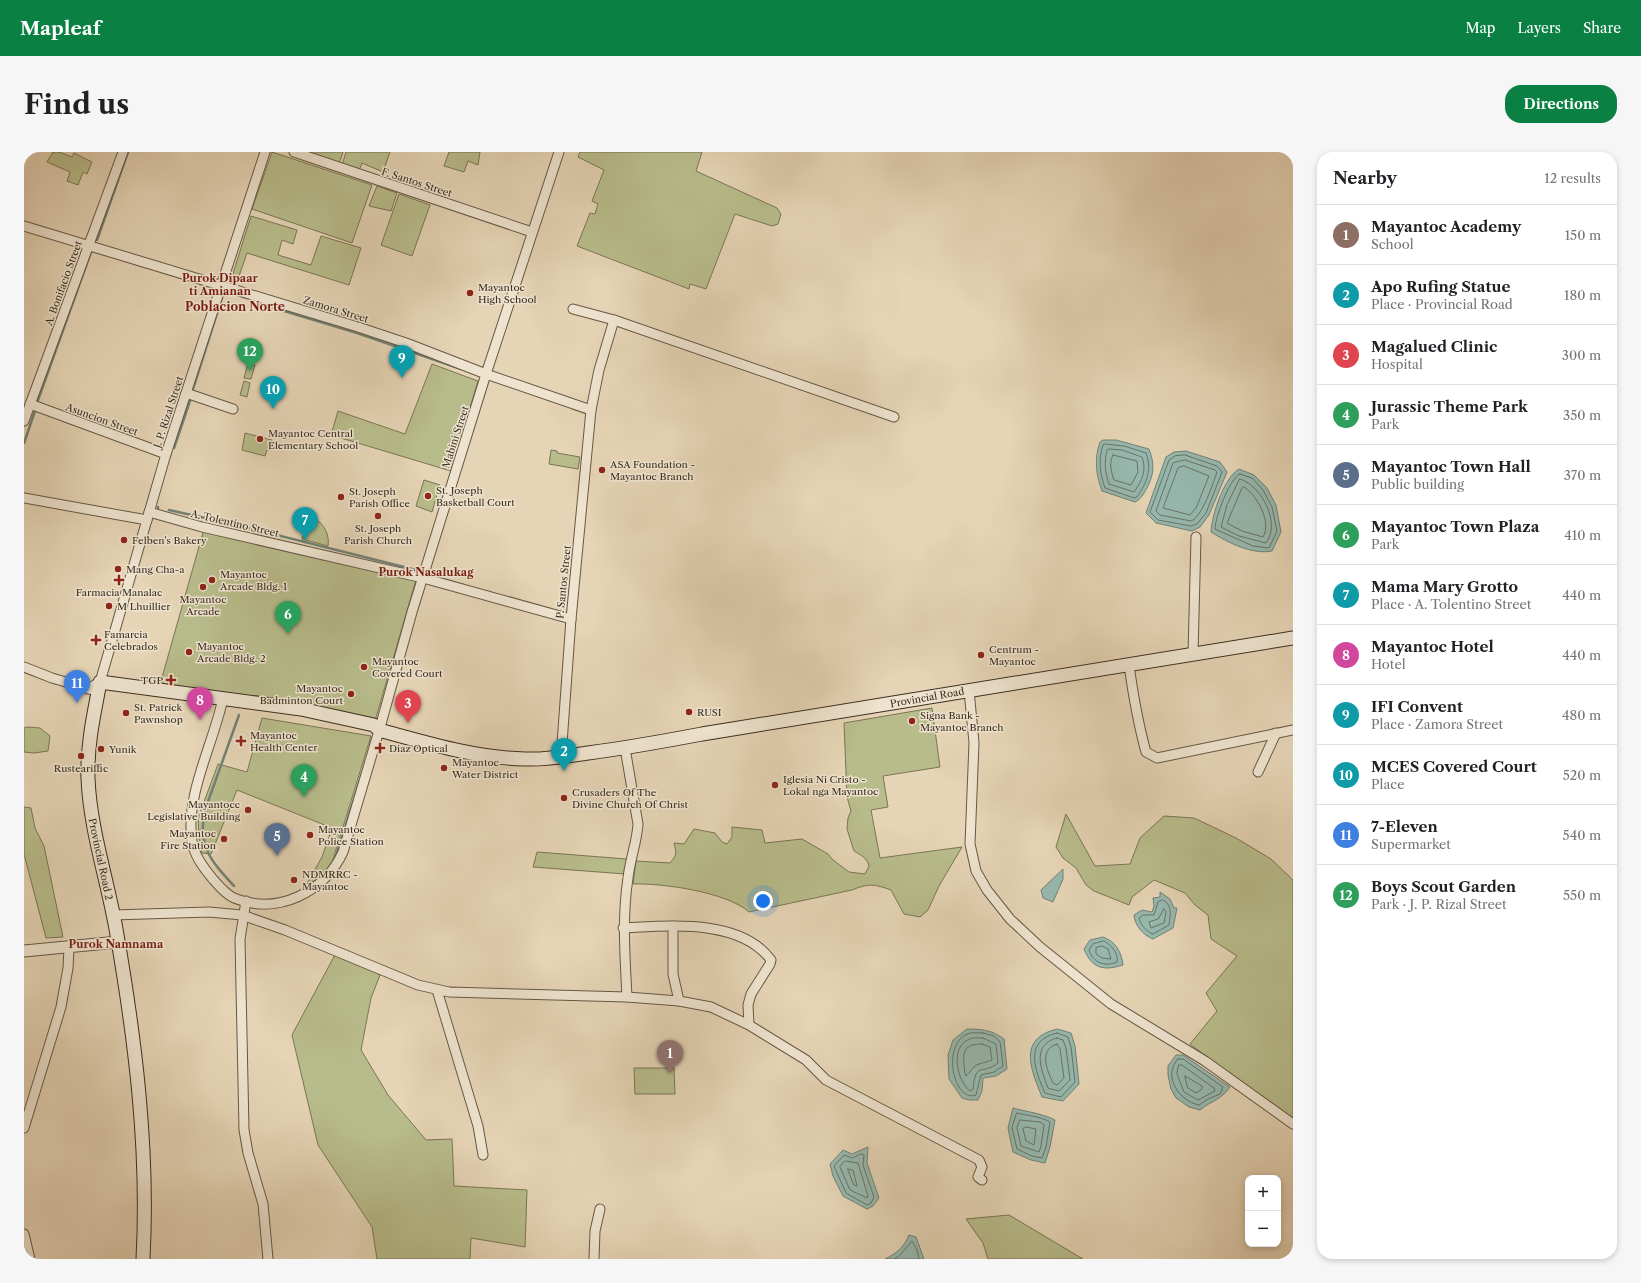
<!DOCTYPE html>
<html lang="en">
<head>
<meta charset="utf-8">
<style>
	:root { --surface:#fff; --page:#f6f6f6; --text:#202124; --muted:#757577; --line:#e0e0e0; --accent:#0b8043 }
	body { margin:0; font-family:"Libre Caslon Text",serif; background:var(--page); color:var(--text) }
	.controls { position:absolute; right:12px; bottom:12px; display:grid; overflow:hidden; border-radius:8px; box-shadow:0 2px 6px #0003 }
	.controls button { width:36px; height:36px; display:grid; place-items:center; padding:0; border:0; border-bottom:1px solid var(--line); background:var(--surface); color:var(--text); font:20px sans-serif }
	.you { position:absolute; left:739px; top:749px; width:14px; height:14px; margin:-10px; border:3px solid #fff; border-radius:50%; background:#1a73e8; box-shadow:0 0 0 6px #1a73e833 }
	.badge { display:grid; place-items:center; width:26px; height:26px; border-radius:50%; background:var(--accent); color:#fff; font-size:13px; font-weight:700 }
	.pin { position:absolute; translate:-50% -33px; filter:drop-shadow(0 1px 2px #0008) }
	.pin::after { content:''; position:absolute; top:21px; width:14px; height:12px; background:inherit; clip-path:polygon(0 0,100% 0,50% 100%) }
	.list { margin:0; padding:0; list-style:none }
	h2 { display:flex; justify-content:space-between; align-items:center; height:52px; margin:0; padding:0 16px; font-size:17px }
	h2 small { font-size:13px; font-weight:400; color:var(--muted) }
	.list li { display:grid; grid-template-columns:26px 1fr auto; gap:12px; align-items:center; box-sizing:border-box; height:60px; padding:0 16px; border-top:1px solid var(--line) }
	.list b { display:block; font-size:15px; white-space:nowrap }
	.list p { margin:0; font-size:13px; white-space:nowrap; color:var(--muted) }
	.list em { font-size:13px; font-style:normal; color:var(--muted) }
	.map { position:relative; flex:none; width:1269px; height:1107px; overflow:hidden; border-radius:16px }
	header { display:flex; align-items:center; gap:24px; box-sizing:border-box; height:56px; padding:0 20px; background:var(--accent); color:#fff }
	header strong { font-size:19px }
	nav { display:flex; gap:22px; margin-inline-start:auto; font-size:14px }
	.intro { display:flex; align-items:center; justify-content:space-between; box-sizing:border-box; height:96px; padding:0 24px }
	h1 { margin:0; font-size:28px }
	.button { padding:10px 18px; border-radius:16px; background:var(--accent); color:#fff; font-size:14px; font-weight:700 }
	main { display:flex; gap:24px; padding:0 24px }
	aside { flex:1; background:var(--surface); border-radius:16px; box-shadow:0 2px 6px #0003 }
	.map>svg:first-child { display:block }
	.green { fill:#b8bc8b; stroke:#7a7556 }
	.water { fill:#96b8ae; stroke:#728175 }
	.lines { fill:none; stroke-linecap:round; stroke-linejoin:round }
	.shore { stroke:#697367; stroke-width:1 }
	.stream { stroke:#728175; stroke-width:2.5 }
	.minor-casing { stroke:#665845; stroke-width:11 }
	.tertiary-casing { stroke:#665845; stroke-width:13 }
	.secondary-casing { stroke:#3c2e20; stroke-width:15 }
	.minor { stroke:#eee3cf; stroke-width:9 }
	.tertiary { stroke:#eee3cf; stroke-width:11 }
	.secondary { stroke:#eee3cf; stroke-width:13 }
	.poi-dot { fill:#8f2418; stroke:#eee3cf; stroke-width:1.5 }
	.labels { text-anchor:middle; stroke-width:3; stroke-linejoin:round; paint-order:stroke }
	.street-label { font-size:10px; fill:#3c2e20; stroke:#eee3cf }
	.poi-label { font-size:10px; fill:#3c2e20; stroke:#eee3cf; text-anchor:start }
	.neighbourhood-label { font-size:11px; font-weight:bold; fill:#7a1f14; stroke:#eee3cf }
	.quarter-label { font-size:12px; font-weight:bold; fill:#7a1f14; stroke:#eee3cf }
</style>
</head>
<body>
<header>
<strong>Mapleaf</strong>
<nav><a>Map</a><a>Layers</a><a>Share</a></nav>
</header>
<div class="intro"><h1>Find us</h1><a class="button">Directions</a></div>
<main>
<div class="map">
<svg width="1269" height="1107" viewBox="0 0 1269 1107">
	<rect width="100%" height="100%" fill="#e5d4b5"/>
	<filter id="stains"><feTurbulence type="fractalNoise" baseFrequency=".005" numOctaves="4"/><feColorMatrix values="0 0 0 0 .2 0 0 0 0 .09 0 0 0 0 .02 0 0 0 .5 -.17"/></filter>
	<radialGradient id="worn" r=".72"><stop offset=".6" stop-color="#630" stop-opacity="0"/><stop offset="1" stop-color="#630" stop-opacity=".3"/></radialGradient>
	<g class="green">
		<path d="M29,0H35L48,5L50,1L68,10L63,22L59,20L54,33L43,29L46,20L23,10Z"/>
		<path d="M248,0L348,33L328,91L228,57Z"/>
		<path d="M282,0H319L315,12Z"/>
		<path d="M322,0H366L359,20L338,11L335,19L318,13Z"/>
		<path d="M425,0H456L454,13L444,9L440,20L420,14Z"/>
		<path d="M556,0H678L672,19L753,56L757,62L754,72L748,74L711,62L682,137L666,132L665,137L553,94L566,61L571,62L574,52L568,49L580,18L554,5Z"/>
		<path d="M353,34L373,41L367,59L345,54Z"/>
		<path d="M375,42L406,53L388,104L357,93Z"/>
		<path d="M227,64L273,78L269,92L258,88L254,103L287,113L297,84L337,96L325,133L223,101L213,130L207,128Z"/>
		<path d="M224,211L231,213L227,227L220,226Z"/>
		<path d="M408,212L454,229L427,319L307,283L314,259L381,282Z"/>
		<path d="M220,229L226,231L223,245L216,243Z"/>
		<path d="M221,281L248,288L246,298H243L241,304L218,298Z"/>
		<path d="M527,298L533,299V301L556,305L554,317L525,312Z"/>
		<path d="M400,328L416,333L408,360L392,354Z"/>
		<path d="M285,364C298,368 306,381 304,394L278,387Z"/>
		<path d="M180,377L392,428L351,569L135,536Z"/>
		<path d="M908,556L916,615L859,624L864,655L847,658L856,706L938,695L915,734L904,758L896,765L880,762L867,738C850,732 845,731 828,738L725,760C703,740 638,731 609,732L612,709L646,711C654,702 652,700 650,691L660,692L670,677L691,681L698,690L703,692L708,685V675L738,678L741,691L778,687L804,702L809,708L825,720L841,722L845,714C843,706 837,703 830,699L823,677L824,666L827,659L823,645L820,571Z"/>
		<path d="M238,566L347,584L307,714L280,737L298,705L308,676L213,638L187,702L178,701L175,686L174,666L194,612L223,620Z"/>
		<path d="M4,575L16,576L26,584L24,599L10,601L0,600V576Z"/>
		<path d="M0,655L7,656L11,676L20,694L39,785L22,786L0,702Z"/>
		<path d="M1042,662L1071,714L1106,712L1116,686L1140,664L1170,666L1212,686L1247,707L1269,728V970L1166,892L1193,859L1182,841L1213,804L1187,787L1184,763L1171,753L1161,741L1130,728L1108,745L1105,753L1070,739L1062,733L1052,716L1039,706L1032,695Z"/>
		<path d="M513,700L603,707L601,722L509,715Z"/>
		<path d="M313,799L358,818L347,846L337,898L364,943L402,988L428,987L430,1034L503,1038L501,1095L447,1086L446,1107H353L348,1075L294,993L268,883Z"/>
		<path d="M610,916H650L651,942H611Z"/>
		<path d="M985,1063L1059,1107H964L959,1091L942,1067Z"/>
	</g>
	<g class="water">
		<path d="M1079,288H1092L1125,297C1131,313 1130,322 1123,336C1119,343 1117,347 1111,350L1078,339C1072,322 1070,307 1076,290Z"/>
		<path d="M1162,299L1196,310L1203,320L1185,363L1176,375L1168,379L1132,371L1122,361L1142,305L1150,300Z"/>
		<path d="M1215,317L1230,323L1243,336L1252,353L1257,380L1248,399C1228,403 1203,390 1187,380C1188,362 1200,326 1215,317Z"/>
		<path d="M1039,717V727L1029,750L1019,746L1017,738Z"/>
		<path d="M1136,740L1146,747L1150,756H1153L1149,776L1129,787C1119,783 1111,774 1110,763L1118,758L1128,760L1130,754L1129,746L1136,745Z"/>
		<path d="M1079,785C1092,790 1097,799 1099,813C1080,819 1068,817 1060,797L1066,788Z"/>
		<path d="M943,877C958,877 968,878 980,887L983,917L972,924L959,926L958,939L954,948H945L938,946L925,927L924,903L929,888Z"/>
		<path d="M1033,877L1047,881L1051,894L1055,932L1039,949L1018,945C1007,917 993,887 1033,877Z"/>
		<path d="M1152,903H1159L1206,935C1196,949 1188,948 1176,958L1165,955L1152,946L1147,937L1144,923V914Z"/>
		<path d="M989,956C1003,960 1017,961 1031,968L1026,995L1021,1011L1007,1008L989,1000L984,976Z"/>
		<path d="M844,995L843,1011L855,1046L849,1054L843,1057L819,1044L809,1024L806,1012L819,998L828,1002Z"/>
		<path d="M885,1083L892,1085L900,1107H861C872,1102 880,1095 885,1083Z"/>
	</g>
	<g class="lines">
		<g class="shore">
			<path d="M1081,292L1100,294L1122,301C1128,318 1123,330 1113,345L1110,346L1081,336C1076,322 1074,308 1079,293Z"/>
			<path d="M1085,297L1098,298L1118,305C1123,318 1118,329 1110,340L1085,332C1081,320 1080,311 1083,298Z"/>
			<path d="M1089,303L1113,309L1114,320L1107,333L1090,328C1087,320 1085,310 1089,303Z"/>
			<path d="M1161,303L1193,314L1198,320L1182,361L1173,372L1167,374L1134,368L1126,360L1145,308L1151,304Z"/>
			<path d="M1161,308L1191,318L1193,320C1189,332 1178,365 1167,369L1136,363L1132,359L1149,311Z"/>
			<path d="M1160,314L1185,324L1172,356L1166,363L1139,356L1154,316Z"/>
			<path d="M1216,322L1228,326L1239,338L1248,355L1253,379L1245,396L1229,394L1191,377C1191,366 1206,325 1216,322Z"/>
			<path d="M1216,327C1238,334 1257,371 1242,391L1215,384L1197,375L1203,353Z"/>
			<path d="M1220,335C1233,343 1248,370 1239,385L1218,379L1203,371L1218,336Z"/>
			<path d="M1139,748C1149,753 1146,764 1145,773L1129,782C1123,780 1116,772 1115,766L1119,763H1130L1134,750Z"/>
			<path d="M1140,757L1142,760L1140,771L1127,776L1125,770L1134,767Z"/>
			<path d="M1080,789C1087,793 1095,801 1093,810C1081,815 1069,811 1065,798L1069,792Z"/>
			<path d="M1078,794L1084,797L1087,807L1078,806L1072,802V796Z"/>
			<path d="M959,881L970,884L976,890L979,914L970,920L957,923L952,943C930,951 917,894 943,882C947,880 954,881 959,881Z"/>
			<path d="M1033,881L1044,885L1047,895L1051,930L1037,945L1021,941C1011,918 999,889 1033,881Z"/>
			<path d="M959,886L972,892L974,911C958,924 952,908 949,937L946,939C933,929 925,894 946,887C949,885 955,886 959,886Z"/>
			<path d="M1033,886L1039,888L1042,896L1046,928L1035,939L1024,936C1017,918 1007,892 1033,886Z"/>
			<path d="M958,892L966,895L968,908L952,913L942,924C940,920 941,918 940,914C939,899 940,892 958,892Z"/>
			<path d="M1033,892L1036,897L1040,926L1033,933L1029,931C1023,918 1014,898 1033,892Z"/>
			<path d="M1154,907H1159L1199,935L1196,942L1184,947L1175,953C1155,949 1138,924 1154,907Z"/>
			<path d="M1155,913H1158L1190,936L1191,939L1174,948L1160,940L1153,922Z"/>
			<path d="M1161,924L1178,934V937L1172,941L1164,936Z"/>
			<path d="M993,961C1004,964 1016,964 1026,970L1022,995L1018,1006L1008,1004L993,997L988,976Z"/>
			<path d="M996,968L1016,970L1020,973L1017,994L1015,1000L997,994L993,976Z"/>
			<path d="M1002,975L1012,977L1010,993L1002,989L999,977Z"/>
			<path d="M837,1002L840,1003L839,1013L850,1045L847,1051L843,1053L822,1041L810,1014L820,1003L828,1006Z"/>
			<path d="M821,1009L834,1011L844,1044L843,1046L826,1038L816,1015Z"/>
			<path d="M824,1017L829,1018L833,1034L830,1033Z"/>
			<path d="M870,1107L875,1104L888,1089L893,1098L895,1107"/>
		</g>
		<g class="stream">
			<path d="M73,88L104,0"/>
			<path d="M230,150L333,181L437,217"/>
			<path d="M168,240L201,136"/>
			<path d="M14,248L67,100"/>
			<path d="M548,256L565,262"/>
			<path d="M0,291L11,259"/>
			<path d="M150,296L167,246"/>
			<path d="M134,356V355"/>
			<path d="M145,358L217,374L396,419L397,417"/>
			<path d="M419,427L439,433"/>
			<path d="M312,704L338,621"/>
			<path d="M210,734C187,709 173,694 181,658L215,563"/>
		</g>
		<g class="minor-casing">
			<g id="minor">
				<path d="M270,0L508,80"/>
				<path d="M0,74L334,175L382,191L462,222L567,258"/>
				<path d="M549,157L590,168L870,265"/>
				<path d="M162,241L209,257"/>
				<path d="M6,252L142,302"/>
				<path d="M0,269L99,0"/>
				<path d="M0,346L123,368"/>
				<path d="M125,360L178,375L399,426L547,467"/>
				<path d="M1169,502L1172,385"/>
				<path d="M1105,513C1109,542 1114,571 1122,600L1133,606L1269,578"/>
				<path d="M0,515L28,526L69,538"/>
				<path d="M64,537L76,530L142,302L241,0"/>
				<path d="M945,538L950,591L946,692L952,719L963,738L986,767L1016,795L1087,852L1181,909L1269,972"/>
				<path d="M199,546C190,591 161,642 168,689C170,703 179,715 188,726C194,733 201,742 210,746C253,764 301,740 319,700L357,572L388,460L462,222L535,0"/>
				<path d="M537,605L547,467L567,258L575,218L590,168"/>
				<path d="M1234,620L1252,581"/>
				<path d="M222,749L216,787L220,978L224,1001L239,1052L244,1107"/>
				<path d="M89,763L185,760L218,763L261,778L394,833L425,840L603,845C601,805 598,765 604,726C606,707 613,690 614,672L601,596"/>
				<path d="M649,774V822L655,849"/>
				<path d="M599,776C645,774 716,766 747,808L746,812L727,842L724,853L725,873"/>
				<path d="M413,838L454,974L459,1003"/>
				<path d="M603,845L655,849L687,855L725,873L782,908L802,928L955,1008L958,1015L954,1025L958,1028"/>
				<path d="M0,976L37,855L44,816L45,796"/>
				<path d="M0,1082L6,1107"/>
				<path d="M570,1107L571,1079L576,1057"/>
			</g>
		</g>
		<g class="tertiary-casing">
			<path id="tertiary" d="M0,799L94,790"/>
		</g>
		<g class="secondary-casing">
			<path id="secondary" d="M119,1107C125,996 111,886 92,777C83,726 66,677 64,626C63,592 70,562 76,530L277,557L350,573L355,578C403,591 451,606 501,607C522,608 543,604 564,601C602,596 641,589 678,582L1269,486"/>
		</g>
		<use href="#minor" class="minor"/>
		<use href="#tertiary" class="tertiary"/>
		<use href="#secondary" class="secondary"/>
	</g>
	<g class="poi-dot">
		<circle cx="446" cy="141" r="4"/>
		<circle cx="236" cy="287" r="4"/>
		<circle cx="578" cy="318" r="4"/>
		<circle cx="404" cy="344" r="4"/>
		<circle cx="317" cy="345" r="4"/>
		<circle cx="354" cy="364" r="4"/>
		<circle cx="100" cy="388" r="4"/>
		<circle cx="94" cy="417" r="4"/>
		<path d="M93 422h4v4h4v4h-4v4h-4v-4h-4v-4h4z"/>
		<circle cx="188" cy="428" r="4"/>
		<circle cx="179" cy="435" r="4"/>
		<circle cx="85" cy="454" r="4"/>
		<path d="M70 482h4v4h4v4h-4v4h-4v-4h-4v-4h4z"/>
		<circle cx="165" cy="500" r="4"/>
		<circle cx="957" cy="503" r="4"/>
		<circle cx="340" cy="515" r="4"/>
		<path d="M145 522h4v4h4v4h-4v4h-4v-4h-4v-4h4z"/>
		<circle cx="327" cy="542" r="4"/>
		<circle cx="665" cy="560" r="4"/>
		<circle cx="102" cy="561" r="4"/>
		<circle cx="888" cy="569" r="4"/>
		<path d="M215 583h4v4h4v4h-4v4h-4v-4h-4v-4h4z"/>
		<path d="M354 590h4v4h4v4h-4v4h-4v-4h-4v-4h4z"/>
		<circle cx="77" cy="597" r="4"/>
		<circle cx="57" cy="604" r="4"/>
		<circle cx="420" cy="616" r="4"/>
		<circle cx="751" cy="633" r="4"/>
		<circle cx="540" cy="646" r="4"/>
		<circle cx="224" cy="658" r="4"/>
		<circle cx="286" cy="683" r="4"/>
		<circle cx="200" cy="687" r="4"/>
		<circle cx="270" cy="728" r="4"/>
	</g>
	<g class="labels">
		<g class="street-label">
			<text transform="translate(393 30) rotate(18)" y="4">F. Santos Street</text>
			<text transform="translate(39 131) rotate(-70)" y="4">A. Bonifacio Street</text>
			<text transform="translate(312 157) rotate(17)" y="4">Zamora Street</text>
			<text transform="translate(144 260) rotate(-72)" y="4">J. P. Rizal Street</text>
			<text transform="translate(78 267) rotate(20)" y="4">Asuncion Street</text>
			<text transform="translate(431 285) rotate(-72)" y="4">Mabini Street</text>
			<text transform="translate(211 371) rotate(13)" y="4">A. Tolentino Street</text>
			<text transform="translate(539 430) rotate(-84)" y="4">P. Santos Street</text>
			<text transform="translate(903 545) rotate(-10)" y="4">Provincial Road</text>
			<text transform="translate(77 707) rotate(78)" y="4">Provincial Road 2</text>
		</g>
		<g class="poi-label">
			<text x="454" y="139">Mayantoc<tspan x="454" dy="12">High School</tspan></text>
			<text x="244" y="285">Mayantoc Central<tspan x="244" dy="12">Elementary School</tspan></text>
			<text x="586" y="316">ASA Foundation -<tspan x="586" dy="12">Mayantoc Branch</tspan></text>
			<text x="412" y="342">St. Joseph<tspan x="412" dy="12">Basketball Court</tspan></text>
			<text x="325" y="343">St. Joseph<tspan x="325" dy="12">Parish Office</tspan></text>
			<text x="354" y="380" text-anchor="middle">St. Joseph<tspan x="354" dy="12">Parish Church</tspan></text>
			<text x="108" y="392">Felben's Bakery</text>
			<text x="102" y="421">Mang Cha-a</text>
			<text x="196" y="426">Mayantoc<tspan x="196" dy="12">Arcade Bldg. 1</tspan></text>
			<text x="95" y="444" text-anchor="middle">Farmacia Manalac</text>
			<text x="179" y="451" text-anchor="middle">Mayantoc<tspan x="179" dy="12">Arcade</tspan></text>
			<text x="93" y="458">M Lhuillier</text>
			<text x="80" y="486">Famarcia<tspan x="80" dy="12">Celebrados</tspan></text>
			<text x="173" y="498">Mayantoc<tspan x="173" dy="12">Arcade Bldg. 2</tspan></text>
			<text x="965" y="501">Centrum -<tspan x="965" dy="12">Mayantoc</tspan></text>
			<text x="348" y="513">Mayantoc<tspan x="348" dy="12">Covered Court</tspan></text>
			<text x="139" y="532" text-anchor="end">TGP</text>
			<text x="319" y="540" text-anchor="end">Mayantoc<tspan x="319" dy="12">Badminton Court</tspan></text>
			<text x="110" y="559">St. Patrick<tspan x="110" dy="12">Pawnshop</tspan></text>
			<text x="673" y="564">RUSI</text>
			<text x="896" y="567">Signa Bank -<tspan x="896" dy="12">Mayantoc Branch</tspan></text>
			<text x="226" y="587">Mayantoc<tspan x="226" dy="12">Health Center</tspan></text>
			<text x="365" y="600">Diaz Optical</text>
			<text x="85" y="601">Yunik</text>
			<text x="428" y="614">Mayantoc<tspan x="428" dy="12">Water District</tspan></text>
			<text x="57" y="620" text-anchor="middle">Rusteariffic</text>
			<text x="759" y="631">Iglesia Ni Cristo -<tspan x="759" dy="12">Lokal nga Mayantoc</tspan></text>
			<text x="548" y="644">Crusaders Of The<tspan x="548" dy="12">Divine Church Of Christ</tspan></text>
			<text x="216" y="656" text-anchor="end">Mayantocc<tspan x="216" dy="12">Legislative Building</tspan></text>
			<text x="294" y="681">Mayantoc<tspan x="294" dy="12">Police Station</tspan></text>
			<text x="192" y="685" text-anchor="end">Mayantoc<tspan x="192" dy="12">Fire Station</tspan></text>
			<text x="278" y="726">NDMRRC -<tspan x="278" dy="12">Mayantoc</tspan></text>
		</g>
		<g class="neighbourhood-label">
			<text x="196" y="130">Purok Dipaar<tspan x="196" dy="13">ti Amianan</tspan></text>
			<text x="402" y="424">Purok Nasalukag</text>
			<text x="92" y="796">Purok Namnama</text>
		</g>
		<g class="quarter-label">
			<text x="211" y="159">Poblacion Norte</text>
		</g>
	</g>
	<rect width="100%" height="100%" filter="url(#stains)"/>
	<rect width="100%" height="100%" fill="url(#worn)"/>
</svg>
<div class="controls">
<button>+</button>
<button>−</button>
</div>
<div class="you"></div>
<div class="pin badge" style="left:646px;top:921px;background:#8d6e63">1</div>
<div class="pin badge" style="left:540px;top:619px;background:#0f9aa8">2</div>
<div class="pin badge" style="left:384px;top:571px;background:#e0444e">3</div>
<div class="pin badge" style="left:280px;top:645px;background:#2e9e5b">4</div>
<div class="pin badge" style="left:253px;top:704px;background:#5c6f8a">5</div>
<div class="pin badge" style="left:264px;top:482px;background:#2e9e5b">6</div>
<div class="pin badge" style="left:281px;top:388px;background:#0f9aa8">7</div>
<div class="pin badge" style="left:176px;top:568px;background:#d1479c">8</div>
<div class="pin badge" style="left:378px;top:226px;background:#0f9aa8">9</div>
<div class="pin badge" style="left:249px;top:257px;background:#0f9aa8">10</div>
<div class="pin badge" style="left:53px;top:551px;background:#3f7fe0">11</div>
<div class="pin badge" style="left:226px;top:219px;background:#2e9e5b">12</div>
</div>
<aside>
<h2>Nearby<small>12 results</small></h2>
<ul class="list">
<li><span class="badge" style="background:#8d6e63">1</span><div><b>Mayantoc Academy</b><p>School</p></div><em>150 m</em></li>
<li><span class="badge" style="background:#0f9aa8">2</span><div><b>Apo Rufing Statue</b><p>Place · Provincial Road</p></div><em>180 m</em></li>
<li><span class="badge" style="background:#e0444e">3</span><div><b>Magalued Clinic</b><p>Hospital</p></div><em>300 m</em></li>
<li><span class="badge" style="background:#2e9e5b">4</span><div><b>Jurassic Theme Park</b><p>Park</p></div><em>350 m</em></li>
<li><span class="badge" style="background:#5c6f8a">5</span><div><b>Mayantoc Town Hall</b><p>Public building</p></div><em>370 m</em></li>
<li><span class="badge" style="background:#2e9e5b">6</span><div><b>Mayantoc Town Plaza</b><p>Park</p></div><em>410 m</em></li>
<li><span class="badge" style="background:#0f9aa8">7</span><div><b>Mama Mary Grotto</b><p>Place · A. Tolentino Street</p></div><em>440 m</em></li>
<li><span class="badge" style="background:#d1479c">8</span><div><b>Mayantoc Hotel</b><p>Hotel</p></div><em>440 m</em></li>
<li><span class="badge" style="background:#0f9aa8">9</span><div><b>IFI Convent</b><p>Place · Zamora Street</p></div><em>480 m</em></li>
<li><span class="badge" style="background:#0f9aa8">10</span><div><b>MCES Covered Court</b><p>Place</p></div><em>520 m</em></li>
<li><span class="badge" style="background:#3f7fe0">11</span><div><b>7-Eleven</b><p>Supermarket</p></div><em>540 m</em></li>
<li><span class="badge" style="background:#2e9e5b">12</span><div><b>Boys Scout Garden</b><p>Park · J. P. Rizal Street</p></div><em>550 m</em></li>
</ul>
</aside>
</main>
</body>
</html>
